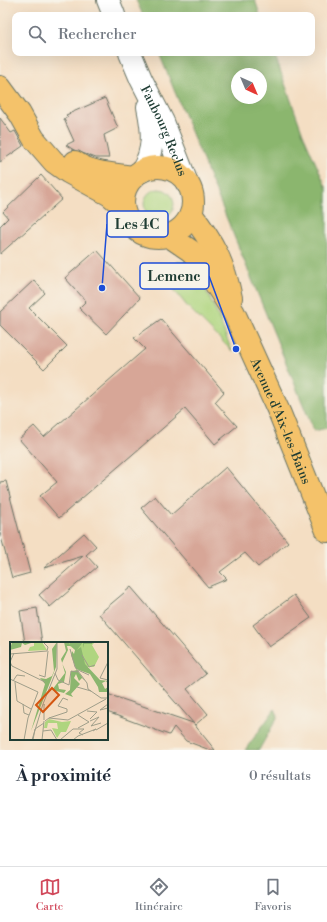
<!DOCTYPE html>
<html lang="fr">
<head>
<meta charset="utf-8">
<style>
	:root { --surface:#fff; --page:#f2f2f3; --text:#1f2937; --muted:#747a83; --line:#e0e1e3; --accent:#d1495b }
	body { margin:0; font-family:"Libre Bodoni",serif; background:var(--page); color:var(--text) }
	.compass { position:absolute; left:231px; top:68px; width:36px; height:36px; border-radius:50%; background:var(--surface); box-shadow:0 4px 16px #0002; rotate:136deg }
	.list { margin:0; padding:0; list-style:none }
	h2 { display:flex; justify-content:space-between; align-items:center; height:52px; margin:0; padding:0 16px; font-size:17px }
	h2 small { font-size:13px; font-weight:400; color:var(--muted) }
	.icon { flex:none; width:22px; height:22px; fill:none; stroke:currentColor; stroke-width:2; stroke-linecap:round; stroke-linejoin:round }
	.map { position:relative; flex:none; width:327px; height:750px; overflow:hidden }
	.search { position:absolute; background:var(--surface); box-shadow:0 4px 16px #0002; left:12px; right:12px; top:12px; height:44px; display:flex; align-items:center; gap:10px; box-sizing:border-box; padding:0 14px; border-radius:8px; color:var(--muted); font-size:15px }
	.sheet { height:116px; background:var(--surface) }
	nav { display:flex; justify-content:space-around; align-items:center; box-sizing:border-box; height:56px; border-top:1px solid var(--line); background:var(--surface); font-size:11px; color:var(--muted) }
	nav a { display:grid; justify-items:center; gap:2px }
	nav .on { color:var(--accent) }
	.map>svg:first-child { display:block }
	.green { fill:#afd57f; stroke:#67895a }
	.forest { fill:#8bb66e; stroke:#557a51; fill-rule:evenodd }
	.building { fill:#d7a697 }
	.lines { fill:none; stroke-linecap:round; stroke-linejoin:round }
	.minor-casing { stroke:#6a7566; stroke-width:24 }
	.major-casing { stroke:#6a7566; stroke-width:24 }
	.minor { stroke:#fff; stroke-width:22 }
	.major { stroke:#f4c26a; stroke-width:22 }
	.labels { text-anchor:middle; stroke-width:3; stroke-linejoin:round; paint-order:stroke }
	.street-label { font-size:13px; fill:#1f3d34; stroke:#f7f3e8 }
	.inset-road { fill:none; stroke:#9f9e8a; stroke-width:1 }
	.view { fill:#d45610; fill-opacity:0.15; stroke:#d45610; stroke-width:2 }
	.inset-edge { fill:none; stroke:#1f3d34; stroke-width:2 }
	.leader { fill:none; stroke:#1d4ed8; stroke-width:1.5 }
	.callout-dot { fill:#1d4ed8; stroke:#f7f3e8; stroke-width:1.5 }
	.callout { fill:#f7f3e8; stroke:#1d4ed8; stroke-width:1.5 }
	.callout-label { font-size:14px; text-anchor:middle; font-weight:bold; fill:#1f3d34 }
</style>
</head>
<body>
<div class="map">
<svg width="327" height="750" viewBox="0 0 327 750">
	<rect width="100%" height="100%" fill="#f7f3e8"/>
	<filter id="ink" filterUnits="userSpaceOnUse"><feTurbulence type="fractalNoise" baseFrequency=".025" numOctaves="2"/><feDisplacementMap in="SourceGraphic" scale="8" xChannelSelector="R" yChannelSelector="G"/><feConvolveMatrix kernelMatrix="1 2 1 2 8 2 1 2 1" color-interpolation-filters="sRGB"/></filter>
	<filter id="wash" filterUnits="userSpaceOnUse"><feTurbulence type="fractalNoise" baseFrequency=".012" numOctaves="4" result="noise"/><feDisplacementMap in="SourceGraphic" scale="16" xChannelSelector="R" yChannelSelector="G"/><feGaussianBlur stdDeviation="0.9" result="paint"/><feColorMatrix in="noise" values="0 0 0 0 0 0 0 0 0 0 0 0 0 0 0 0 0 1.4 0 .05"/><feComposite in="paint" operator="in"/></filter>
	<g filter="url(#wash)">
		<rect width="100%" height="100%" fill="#f4dec3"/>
		<g class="green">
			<circle cx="159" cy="204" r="15"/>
			<path d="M177,262H184C209,284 219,321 232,351L187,306L175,291L172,267Z"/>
		</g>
		<g class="forest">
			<path d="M136,0H255L260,15H143Z"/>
			<path d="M159,53H274L303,134L327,189V428L314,431ZM237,74H261V98H237Z"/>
			<path d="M275,709L278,716L259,750H245Z"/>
		</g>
		<g id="blocks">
			<g class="building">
				<path d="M105,98L118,128L104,135L109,158H96L74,150L66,145L74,141L64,119L68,117L66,115Z"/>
				<path d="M0,118L11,133L15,131L23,146L0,162Z"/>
				<path d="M41,175L62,199L0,254V226L8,218L3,212Z"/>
				<path d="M97,250L140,298L106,334L79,308L86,301L65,278Z"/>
				<path d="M34,280L45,293L29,308L67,346L44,369L0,325V312Z"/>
				<path d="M161,319L224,392L215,402L237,426L215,444L185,409L59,518L40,496L57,482L19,439L34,426L44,437L145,349L134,338Z"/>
				<path d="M226,467L288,542L258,567L245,553L220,572L227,579L208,587L141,508L155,496L171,515Z"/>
				<path d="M6,481L30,573L12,578L0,533V482Z"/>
				<path d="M84,533L96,546L86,555L97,567L50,607L39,595L83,556L44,568Z"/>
				<path d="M131,587L206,674L187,689L208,714L195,725L99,614Z"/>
				<path d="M294,595L311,618L269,647L253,625Z"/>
				<path d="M37,608L42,643H25L20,611Z"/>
				<path d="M107,694L193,723L215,750H210L186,741L174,727L169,735L107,712Z"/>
			</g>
		</g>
	</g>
	<g filter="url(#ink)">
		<use href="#blocks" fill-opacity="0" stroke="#6a7566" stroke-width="1"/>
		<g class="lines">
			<g class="minor-casing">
				<g id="minor">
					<path d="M108,0L114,15"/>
					<path id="s1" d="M130,53L141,79L163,122L187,183"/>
					<path d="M142,171C155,150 153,131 148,107"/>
				</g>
			</g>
			<g class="major-casing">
				<g id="major">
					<path d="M0,87L20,114L34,139L54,162L68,172L110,195L123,206"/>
					<path d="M75,162C91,174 115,174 134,177"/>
					<circle cx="158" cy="202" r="35"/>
					<path d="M191,214C213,242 224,263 231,298"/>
					<path id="s2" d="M169,236L191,251L203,264L234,313L280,414L327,531"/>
				</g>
			</g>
			<use href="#minor" class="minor"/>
			<use href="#major" class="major"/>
		</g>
	</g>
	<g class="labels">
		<g class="street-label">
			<text dy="5" stroke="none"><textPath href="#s1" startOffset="85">Faubourg Reclus</textPath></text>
			<text dy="5" stroke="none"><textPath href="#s2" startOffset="220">Avenue d'Aix-les-Bains</textPath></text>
		</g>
	</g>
	<g transform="translate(10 642)">
		<rect width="98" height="98" fill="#f4dec3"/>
		<path d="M24,0H32L37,8L18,9L20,5L24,4ZM54,0H85L82,3L89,15L84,25H71L67,9ZM39,77L52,80L61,79L56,90H51L47,96L42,86L48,87L47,81H38L37,86H34L35,80Z" fill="#afd57f"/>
		<path d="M2,0H24L15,3L12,1L11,5L0,8ZM47,0L46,25L21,89L35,42L30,36L36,37L42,34L44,29L42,7ZM54,0H59V3L60,0H82V2H74L73,6V0L67,8L71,5L75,22L90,38L98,39V42L96,39L92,41L95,47L98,45V50H89L88,45L80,32L66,27L61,13L62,9L64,12L65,8L61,4H57L58,8L52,21L56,30L54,40L48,42L49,47L56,48L54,51L42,48L55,31L51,17L56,9ZM63,28H67L75,39L72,36L69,39L66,32L64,36L70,42L61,52L63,55L55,52L60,48L61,29H67Z" fill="#8bb66e"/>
		<path class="inset-road" d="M60,7L65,25L77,41L78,47L91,56H98M4,11L0,20L2,24L35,40M0,12L37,9L38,5L33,0M72,13L79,25L85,23M98,20L90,36L98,38M68,28L79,33M45,31L48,38L59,43L61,29L68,30M29,33L35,35L38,9M0,37L28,50L18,76L14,98M3,39L7,33L15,34M5,40L7,59L21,67M67,45L81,49M13,62L14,71L19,73M98,62L90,68L98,66M35,63L33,62L47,27V0M77,69L87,70L80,77M39,76L57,70V67L48,64L53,56L58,58M34,78V63M35,79L39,76L58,78L96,57M80,79L89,75L81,84L91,81M68,86L79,80L68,73M86,88L98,81M33,89L41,88L47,98M22,98L33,62M23,98L25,87L34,81M32,98L34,79M50,98L63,87H74L69,91L73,93M63,98L68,94L86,87L83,89"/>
		<path class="view" d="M42,46L49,53L33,70L26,63Z"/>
		<rect width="98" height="98" class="inset-edge"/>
	</g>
	<path class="leader" d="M102 288L107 224M236 349L209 276"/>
	<g class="callout-dot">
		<circle cx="102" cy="288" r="4"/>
		<circle cx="236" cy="349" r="4"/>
	</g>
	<g class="callout">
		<rect x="107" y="211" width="61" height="26" rx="4"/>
		<rect x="140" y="263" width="69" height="26" rx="4"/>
	</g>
	<g class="callout-label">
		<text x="137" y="229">Les 4C</text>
		<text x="174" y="281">Lemenc</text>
	</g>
</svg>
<svg class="compass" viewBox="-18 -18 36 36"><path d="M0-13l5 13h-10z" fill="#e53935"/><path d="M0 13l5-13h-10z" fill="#747a83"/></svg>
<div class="search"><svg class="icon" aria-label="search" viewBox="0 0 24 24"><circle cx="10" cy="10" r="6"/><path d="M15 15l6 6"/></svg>Rechercher</div>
</div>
<section class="sheet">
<h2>À proximité<small>0 résultats</small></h2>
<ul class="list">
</ul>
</section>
<nav>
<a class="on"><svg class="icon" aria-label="map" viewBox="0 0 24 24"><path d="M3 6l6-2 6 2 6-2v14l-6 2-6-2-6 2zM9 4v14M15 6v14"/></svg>Carte</a>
<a><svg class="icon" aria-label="directions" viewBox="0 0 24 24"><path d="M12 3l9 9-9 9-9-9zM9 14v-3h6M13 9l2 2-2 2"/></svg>Itinéraire</a>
<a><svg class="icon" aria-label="saved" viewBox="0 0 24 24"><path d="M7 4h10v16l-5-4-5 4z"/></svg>Favoris</a>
</nav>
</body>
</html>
